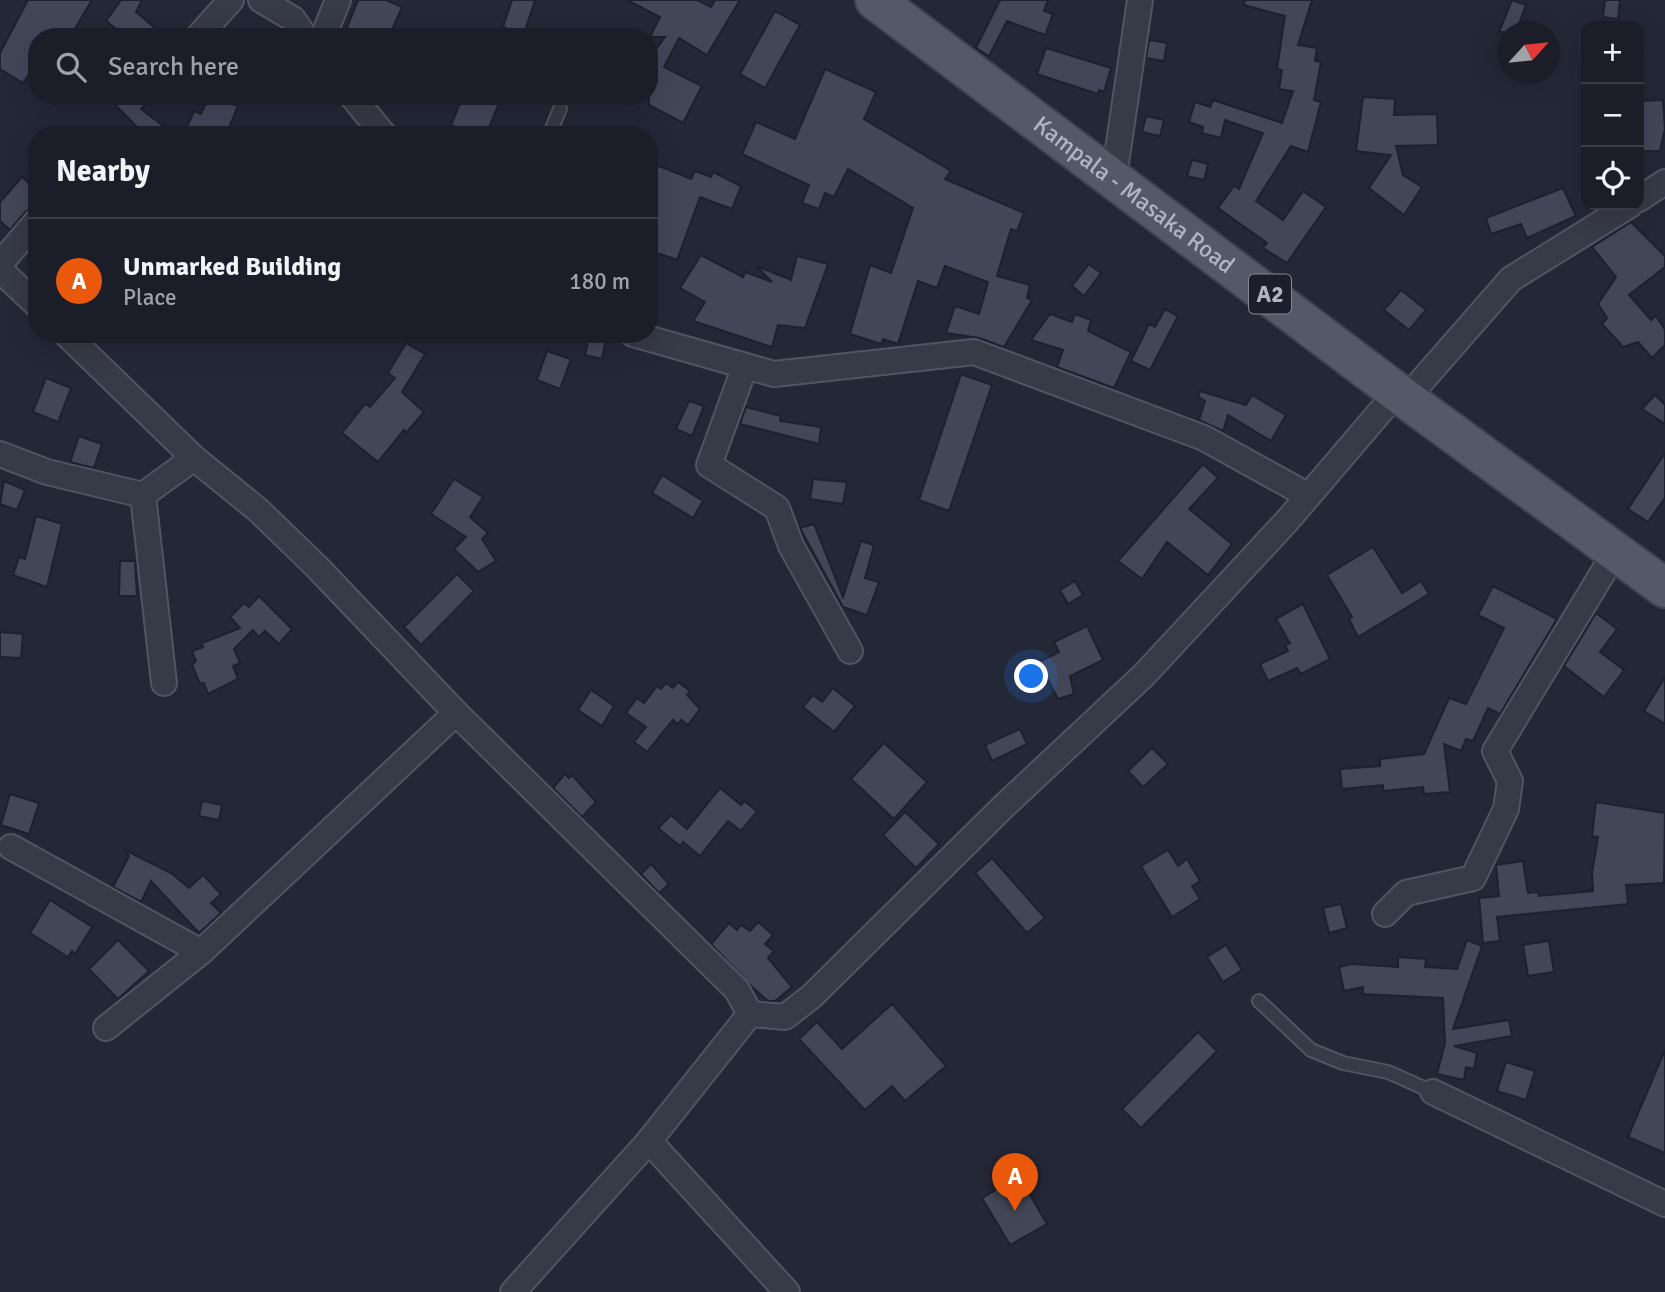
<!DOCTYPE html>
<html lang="en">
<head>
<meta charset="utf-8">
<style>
	:root { --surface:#1b1d28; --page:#242630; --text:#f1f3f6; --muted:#a0a2a8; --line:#393b45; --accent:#ea580c }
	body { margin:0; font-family:Signika,sans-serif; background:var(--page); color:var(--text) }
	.controls { position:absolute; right:21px; top:21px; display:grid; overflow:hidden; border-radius:14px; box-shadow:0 7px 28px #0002 }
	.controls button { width:63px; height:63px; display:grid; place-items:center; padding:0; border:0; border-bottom:2px solid var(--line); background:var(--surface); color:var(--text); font:35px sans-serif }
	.compass { position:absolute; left:1497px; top:21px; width:63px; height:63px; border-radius:50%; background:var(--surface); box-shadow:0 7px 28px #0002; rotate:63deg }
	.you { position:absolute; left:1032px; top:677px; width:24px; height:24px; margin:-18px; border:5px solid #fff; border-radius:50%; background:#1a73e8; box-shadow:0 0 0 10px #1a73e833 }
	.badge { display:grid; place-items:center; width:46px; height:46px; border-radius:50%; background:var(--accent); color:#fff; font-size:23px; font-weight:700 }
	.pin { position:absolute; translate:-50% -58px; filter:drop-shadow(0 2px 4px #0008) }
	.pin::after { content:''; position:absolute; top:37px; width:24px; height:21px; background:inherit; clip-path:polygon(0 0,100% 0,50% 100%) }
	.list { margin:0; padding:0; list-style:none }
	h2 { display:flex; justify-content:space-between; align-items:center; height:91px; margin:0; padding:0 28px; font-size:30px }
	h2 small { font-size:23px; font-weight:400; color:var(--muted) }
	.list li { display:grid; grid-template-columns:46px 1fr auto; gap:21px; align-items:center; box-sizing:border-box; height:126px; padding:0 28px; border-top:2px solid var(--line) }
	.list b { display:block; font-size:26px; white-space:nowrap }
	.list p { margin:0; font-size:23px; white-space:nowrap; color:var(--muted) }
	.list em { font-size:23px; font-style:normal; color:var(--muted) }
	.icon { flex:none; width:38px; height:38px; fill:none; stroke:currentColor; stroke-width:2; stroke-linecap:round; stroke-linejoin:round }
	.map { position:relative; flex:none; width:1665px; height:1292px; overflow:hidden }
	.search { position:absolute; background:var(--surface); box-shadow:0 7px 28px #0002; left:28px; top:28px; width:630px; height:77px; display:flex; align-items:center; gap:18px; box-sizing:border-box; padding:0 24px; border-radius:28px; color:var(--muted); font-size:26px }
	.panel { position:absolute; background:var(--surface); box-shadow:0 7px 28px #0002; left:28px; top:126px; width:630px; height:217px; border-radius:28px }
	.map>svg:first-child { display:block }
	.building { fill:#434657; stroke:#1e212d; stroke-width:2 }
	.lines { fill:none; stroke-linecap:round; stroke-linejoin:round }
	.service-casing { stroke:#525461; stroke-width:16 }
	.minor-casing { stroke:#525461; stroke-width:28 }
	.primary-casing { stroke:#404350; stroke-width:42 }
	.service { stroke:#373a47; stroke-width:12 }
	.minor { stroke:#373a47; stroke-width:24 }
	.primary { stroke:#555867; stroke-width:38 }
	.labels { text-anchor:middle; stroke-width:7; stroke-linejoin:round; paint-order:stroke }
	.shield { fill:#1c1f2b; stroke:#858795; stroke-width:2 }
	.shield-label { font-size:23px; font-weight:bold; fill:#b2b4c3 }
	.street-label { font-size:24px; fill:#b2b4c3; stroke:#1c1f2b }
</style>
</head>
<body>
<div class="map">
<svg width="1665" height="1292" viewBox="0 0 1665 1292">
	<rect width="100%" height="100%" fill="#242736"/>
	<g class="building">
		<path d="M28,0H92L70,37H37V62L23,83L0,69V53Z"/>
		<path d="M121,0H142L136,12L166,37H127L106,21Z"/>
		<path d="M358,0H386L402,7L389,37H343Z"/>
		<path d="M512,0H535L523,37H504L508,29L503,27Z"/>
		<path d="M627,0H697L711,7L715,0H740L707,55L679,38L664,67L702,86L683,123L649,105V59L665,37H650L660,17Z"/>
		<path d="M1000,0H1048L1044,11L1053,14L1045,35L1007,21L989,56L976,48Z"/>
		<path d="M1245,0H1312L1298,45L1317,48L1315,61L1321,62L1314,100L1321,102L1308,152L1291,146L1256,201L1283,220L1303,191L1326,207L1287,263L1263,248L1267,243L1218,208L1234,186L1239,189L1263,133L1225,120L1221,138L1202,133L1203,127L1189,122L1195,102L1210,107L1213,100L1282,123L1293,91L1279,89L1282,70L1277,69L1285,16L1244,5Z"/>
		<path d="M1512,0L1526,5L1516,32H1499Z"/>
		<path d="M1605,0H1620L1618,19L1603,17Z"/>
		<path d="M775,11L800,25L765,88L740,74Z"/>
		<path d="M1149,40L1167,43L1164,61L1146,58Z"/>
		<path d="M1046,48L1111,68L1104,92L1099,90L1098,94L1037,74Z"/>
		<path d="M825,69L876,92L864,119L951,171L945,179L1024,213L1017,231L1011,229L997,276L1030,285L1027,298L1032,300L1004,347L979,338L946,333L955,306L979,314L988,282L945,266L937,288L918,281L898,344L883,339L881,344L850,334L870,265L891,273L913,208L848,169L834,197L825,193L819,209L802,203L809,185L742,154L756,122L795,139Z"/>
		<path d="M107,96H154L141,109L175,135H129L136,126Z"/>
		<path d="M209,96L238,106L226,135H198L186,129L194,111L201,114Z"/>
		<path d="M463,96H502L486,135H451L454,126L451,125Z"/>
		<path d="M1363,97L1395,99L1394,115L1437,114L1438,145L1396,146L1403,175L1422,187L1404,215L1369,188L1391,155L1356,151Z"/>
		<path d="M1663,100L1665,129L1660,151H1639V101Z"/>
		<path d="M1146,116L1164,120L1160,136L1142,132Z"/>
		<path d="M1192,160L1208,164L1204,180L1187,176Z"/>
		<path d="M649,162L691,179L695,171L711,177L713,172L741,186L732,209L700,197L677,260L649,250Z"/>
		<path d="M22,177L37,190V207L26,211L10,230L0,221V202Z"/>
		<path d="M1563,188L1576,216L1527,238L1521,224L1491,234L1486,218Z"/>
		<path d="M1631,222L1665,256V267L1629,295L1651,320L1656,316L1665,330V345L1652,358L1638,342L1623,347L1602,324L1607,318L1598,304L1616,277L1592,247Z"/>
		<path d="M701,255L743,277L745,272L772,282L756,266L791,280L797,256L828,264L805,328L778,325L772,347L693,321L705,302L680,288Z"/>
		<path d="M1089,264L1101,273L1084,296L1072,286Z"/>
		<path d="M1401,290L1426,310L1409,330L1384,310Z"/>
		<path d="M1165,309L1178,316L1150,370L1131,361L1149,324L1155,327Z"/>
		<path d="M1050,314L1072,322L1075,314L1091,320L1088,331L1131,352L1114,388L1057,367L1063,350L1031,340Z"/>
		<path d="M590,334H607L602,359L585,355Z"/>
		<path d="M406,343L425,354L402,392L424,412L406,433L404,430L378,462L342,433L365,404L370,407L395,378L388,373Z"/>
		<path d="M547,351L571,359L560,389L537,380Z"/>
		<path d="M961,374L992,385L949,511L919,500Z"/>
		<path d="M46,378L71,388L58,422L33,412Z"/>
		<path d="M1200,391L1246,405L1252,395L1286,415L1271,441L1228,415L1223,431L1199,420L1205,401L1198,397Z"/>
		<path d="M1655,395L1665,405V424L1642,409Z"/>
		<path d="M689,401L704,406L692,436L676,429Z"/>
		<path d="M746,407L781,416L780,421L821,427L819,444L740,424Z"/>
		<path d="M79,436L102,444L94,468L70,462Z"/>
		<path d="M1665,453V498L1648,522L1628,509Z"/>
		<path d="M1203,464L1218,478L1189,509L1232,544L1208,575L1167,542L1142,579L1118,561Z"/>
		<path d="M662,475L703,501L693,518L652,493Z"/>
		<path d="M454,479L483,497L470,517L488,533L482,539L496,561L478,572L454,549L466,537L431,514Z"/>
		<path d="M813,479L847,482L843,504L810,499Z"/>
		<path d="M4,481L25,490L17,510L0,504Z"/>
		<path d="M36,516L62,524L47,587L13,575L19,557L25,559Z"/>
		<path d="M814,524L843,597L861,541L874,545L865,578L879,582L867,615L843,607L800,528Z"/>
		<path d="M1373,547L1402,593L1421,581L1429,594L1358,637L1349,619L1352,617L1327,575Z"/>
		<path d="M120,561H135L137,596H119Z"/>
		<path d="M457,574L474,591L421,645L404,627Z"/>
		<path d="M1075,581L1083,595L1068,604L1060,590Z"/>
		<path d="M1493,586L1557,619L1500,714L1488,708L1473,741L1466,739L1461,751L1444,744L1450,792L1424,794L1423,787L1383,791V785L1342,789L1340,769L1380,766V759L1424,754L1449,698L1466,704L1504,628L1478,615Z"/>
		<path d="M259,596L292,629L279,644L265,631L259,637L253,630L234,649L240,663L233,666L238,679L208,694L204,683L200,684L192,665L196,661L192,651L203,647L202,643L240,628L230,617L244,603L249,607Z"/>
		<path d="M1303,604L1330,659L1301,674L1297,668L1268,681L1260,664L1288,651L1285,645L1290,643L1276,619Z"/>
		<path d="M1596,613L1617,629L1600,652L1624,670L1604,697L1564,666Z"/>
		<path d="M1087,626L1103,660L1070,676L1074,694L1058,699L1039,662L1059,652L1054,642Z"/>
		<path d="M0,632L23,634L21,658L0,657Z"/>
		<path d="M1665,677V724L1644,711Z"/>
		<path d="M678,682L690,691L687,695L700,709L688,725L681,720L678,724L673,720L647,752L634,742L646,727L626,713L637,698L644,703L657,686L661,689L666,683L673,688Z"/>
		<path d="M833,688L855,706L834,732L803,707L813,695L822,702Z"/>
		<path d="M591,690L614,706L602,726L578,710Z"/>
		<path d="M1020,729L1027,744L992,761L985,745Z"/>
		<path d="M884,743L927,782L894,819L851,779Z"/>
		<path d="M1152,748L1168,764L1143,787L1128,771Z"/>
		<path d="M565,774L569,778L572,775L596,802L582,817L553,788Z"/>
		<path d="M720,788L741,805L744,801L757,811L741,831L728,821L700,856L683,842L680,846L658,828L671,815L687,829Z"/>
		<path d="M10,794L39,803L29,834L1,825Z"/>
		<path d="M202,801L222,805L219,820L199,816Z"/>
		<path d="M1596,802L1665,813L1664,883L1626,885L1628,904L1497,917L1500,941L1483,943L1479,898L1499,896L1496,865L1523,861L1528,893L1538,892L1539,896L1593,891L1592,873L1598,837L1592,836Z"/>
		<path d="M905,812L939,844L916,868L883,835Z"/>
		<path d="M125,850L171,873L189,888L203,875L221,894L211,903L221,913L199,933L151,881L141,902L113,887L129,856Z"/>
		<path d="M1168,850L1178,866L1187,859L1200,881L1192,886L1200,899L1172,917L1141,866Z"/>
		<path d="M992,858L1045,918L1027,933L975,873Z"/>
		<path d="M651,864L669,884L659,893L641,874Z"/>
		<path d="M50,900L92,927L75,954L72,951L68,957L30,933Z"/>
		<path d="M1341,904L1347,928L1329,933L1323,908Z"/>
		<path d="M758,922L773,935L765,944L774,951L768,958L792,987L775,1001H768L752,987L711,944L729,923L737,930L741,925L750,931Z"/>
		<path d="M118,940L149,971L118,999L89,969Z"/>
		<path d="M1467,940L1482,946L1453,1029L1509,1020L1512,1036L1454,1046L1477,1053L1474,1069L1466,1067L1464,1080L1437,1074L1445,1043L1443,998L1363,994V987L1344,991L1339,967L1351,964L1398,967V957L1426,959L1425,967L1457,969Z"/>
		<path d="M1549,941L1554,972L1528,976L1523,945Z"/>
		<path d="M1226,945L1242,970L1223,982L1207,957Z"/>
		<path d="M892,1004L946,1066L905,1101L892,1086L865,1110L799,1039L817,1022L842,1049Z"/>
		<path d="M1198,1032L1217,1051L1141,1128L1122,1109Z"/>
		<path d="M1665,1050V1153L1628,1137Z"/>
		<path d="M1506,1062L1535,1071L1526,1100L1497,1091Z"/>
		<path d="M1019,1176L1047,1224L1010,1245L982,1198Z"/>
	</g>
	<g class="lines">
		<g class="service-casing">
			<g id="service">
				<path d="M549,135L560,109"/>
				<path d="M1259,1001L1311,1050L1343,1063L1388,1072L1433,1092"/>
			</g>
		</g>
		<g class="minor-casing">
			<g id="minor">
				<path d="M261,0L293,19L305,37"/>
				<path d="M198,37L231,0"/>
				<path d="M323,37L338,0"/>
				<path d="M352,96L384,135"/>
				<path d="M1114,177L1140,0"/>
				<path d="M1639,199L1665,182"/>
				<path d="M0,264L37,221"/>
				<path d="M0,270L37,305"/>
				<path d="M66,334L194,458L258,510L317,567L456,713L737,990L750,1014L785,1017L812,996L1004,806L1144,675L1287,521L1398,391"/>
				<path d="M633,334L774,374L974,352L1204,438L1307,495"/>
				<path d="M745,366L709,465L777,508L791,546L850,651"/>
				<path d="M1406,399L1511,279L1630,205"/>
				<path d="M0,454L47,472L143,495"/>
				<path d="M143,495L164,683"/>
				<path d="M143,495L194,458"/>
				<path d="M11,847L201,952"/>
				<path d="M1385,914L1406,893L1473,878L1506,809L1510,781L1495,751L1616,551"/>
				<path d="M106,1028L201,952L456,713"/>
				<path d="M1433,1092L1665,1204"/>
				<path d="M649,1141L787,1292"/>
				<path d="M513,1292L649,1141L750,1014"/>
			</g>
		</g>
		<g class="primary-casing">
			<g id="primary">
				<path id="s1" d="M875,0L1406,399L1665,588"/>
			</g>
		</g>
		<use href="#service" class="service"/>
		<use href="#minor" class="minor"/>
		<use href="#primary" class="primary"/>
	</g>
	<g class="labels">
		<rect class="shield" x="1249" y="274.5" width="42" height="39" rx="5"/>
		<g class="shield-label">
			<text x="1270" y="302">A2</text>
		</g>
		<g class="street-label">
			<text dy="8" stroke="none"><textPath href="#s1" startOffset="324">Kampala - Masaka Road</textPath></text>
		</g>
	</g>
</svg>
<div class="controls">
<button>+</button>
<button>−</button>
<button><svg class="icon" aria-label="locate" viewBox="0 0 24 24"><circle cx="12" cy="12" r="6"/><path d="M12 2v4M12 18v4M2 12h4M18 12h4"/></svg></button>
</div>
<svg class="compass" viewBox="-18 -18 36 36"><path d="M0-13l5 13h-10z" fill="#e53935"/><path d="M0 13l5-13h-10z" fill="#a0a2a8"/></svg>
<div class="you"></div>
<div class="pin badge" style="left:1015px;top:1211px">A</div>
<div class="search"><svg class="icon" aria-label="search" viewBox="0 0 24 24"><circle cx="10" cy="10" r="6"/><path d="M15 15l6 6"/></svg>Search here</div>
<section class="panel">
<h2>Nearby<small></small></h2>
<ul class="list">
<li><span class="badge">A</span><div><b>Unmarked Building</b><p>Place</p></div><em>180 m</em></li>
</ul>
</section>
</div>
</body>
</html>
